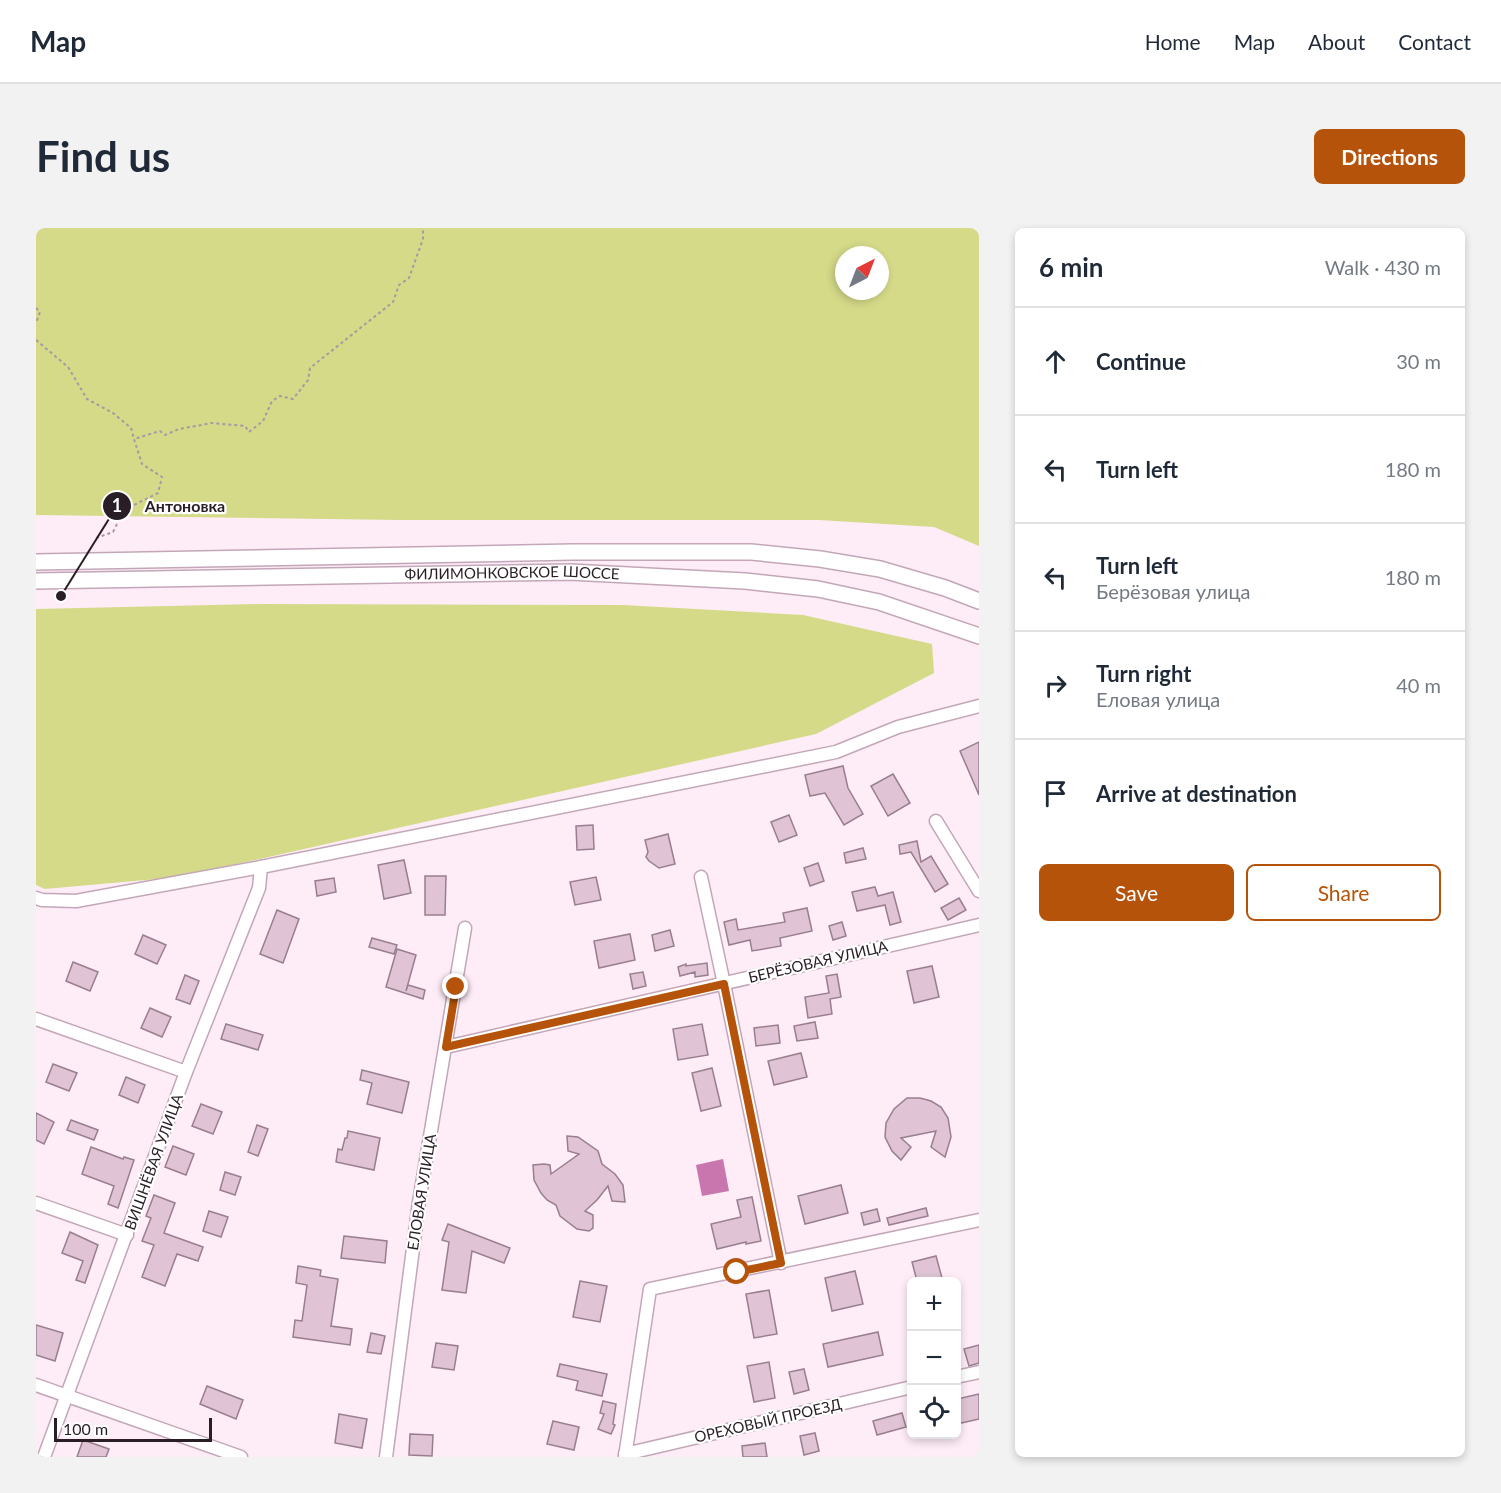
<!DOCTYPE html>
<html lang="en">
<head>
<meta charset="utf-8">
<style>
	:root { --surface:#fff; --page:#f2f2f3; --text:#1f2937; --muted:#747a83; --line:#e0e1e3; --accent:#b45309 }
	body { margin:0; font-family:Lato,sans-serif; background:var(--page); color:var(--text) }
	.controls { position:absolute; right:18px; bottom:18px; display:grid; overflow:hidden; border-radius:9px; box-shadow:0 3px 9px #0003 }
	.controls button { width:54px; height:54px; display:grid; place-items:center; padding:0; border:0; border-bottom:2px solid var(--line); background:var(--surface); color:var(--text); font:30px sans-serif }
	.compass { position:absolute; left:799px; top:18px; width:54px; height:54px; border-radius:50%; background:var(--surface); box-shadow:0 3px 9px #0003; rotate:42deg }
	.scale { position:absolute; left:18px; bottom:15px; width:158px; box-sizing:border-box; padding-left:6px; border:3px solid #291e25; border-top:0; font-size:16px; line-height:21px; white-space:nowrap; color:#291e25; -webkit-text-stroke:4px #fff; paint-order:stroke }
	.stop { position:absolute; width:18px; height:18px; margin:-14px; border:4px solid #b45309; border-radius:50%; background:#fff }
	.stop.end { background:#b45309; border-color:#fff; box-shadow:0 2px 6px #0008 }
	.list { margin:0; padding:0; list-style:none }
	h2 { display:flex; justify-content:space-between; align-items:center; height:78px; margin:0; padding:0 24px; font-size:26px }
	h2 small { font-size:20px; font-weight:400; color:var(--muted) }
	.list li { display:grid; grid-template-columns:39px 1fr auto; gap:18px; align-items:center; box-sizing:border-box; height:108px; padding:0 24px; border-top:2px solid var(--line) }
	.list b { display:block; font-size:22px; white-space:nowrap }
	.list p { margin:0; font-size:20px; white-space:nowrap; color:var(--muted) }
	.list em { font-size:20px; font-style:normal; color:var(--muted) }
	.actions { display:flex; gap:12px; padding:18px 24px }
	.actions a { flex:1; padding:14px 0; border:2px solid var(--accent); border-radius:9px; text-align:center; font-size:21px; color:var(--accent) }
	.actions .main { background:var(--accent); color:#fff }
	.icon { flex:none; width:33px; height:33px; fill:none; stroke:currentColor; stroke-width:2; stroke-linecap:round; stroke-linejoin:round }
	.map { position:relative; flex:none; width:943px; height:1229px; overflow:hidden; border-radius:9px }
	header { display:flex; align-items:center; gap:36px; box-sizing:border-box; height:84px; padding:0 30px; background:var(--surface); border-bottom:2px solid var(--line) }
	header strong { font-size:28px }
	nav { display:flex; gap:33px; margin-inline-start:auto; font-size:21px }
	.intro { display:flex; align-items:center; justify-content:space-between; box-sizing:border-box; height:144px; padding:0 36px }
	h1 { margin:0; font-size:42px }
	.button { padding:15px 27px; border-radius:9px; background:var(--accent); color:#fff; font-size:21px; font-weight:700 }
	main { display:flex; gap:36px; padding:0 36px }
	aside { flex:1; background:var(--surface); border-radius:9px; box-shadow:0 3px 9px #0003 }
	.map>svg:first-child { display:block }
	.green { fill:#d5da89; fill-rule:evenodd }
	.water { fill:#c976ae }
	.building { fill:#e0c4d5; stroke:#997e8f; stroke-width:1.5 }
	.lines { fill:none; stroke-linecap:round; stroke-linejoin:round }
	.minor-casing { stroke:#c3a7b8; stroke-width:15 }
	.major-casing { stroke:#c3a7b8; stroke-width:18 }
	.path { stroke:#a798a1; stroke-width:2; stroke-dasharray:3 3; stroke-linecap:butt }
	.minor { stroke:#fff; stroke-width:12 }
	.major { stroke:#fff; stroke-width:15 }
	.route { stroke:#b45309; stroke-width:8 }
	.labels { text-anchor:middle; stroke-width:4.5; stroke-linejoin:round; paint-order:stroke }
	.street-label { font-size:15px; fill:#291e25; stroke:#fff }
	.leader { fill:none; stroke:#291e25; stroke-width:2 }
	.callout-dot { fill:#291e25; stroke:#fff; stroke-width:2 }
	.mark-label { font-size:18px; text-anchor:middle; font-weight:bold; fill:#fff }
	.callout-label { font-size:16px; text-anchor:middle; font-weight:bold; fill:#291e25; stroke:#fff; stroke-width:4.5; stroke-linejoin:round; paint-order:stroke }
</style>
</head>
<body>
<header>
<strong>Map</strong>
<nav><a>Home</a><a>Map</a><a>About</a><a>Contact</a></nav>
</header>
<div class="intro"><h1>Find us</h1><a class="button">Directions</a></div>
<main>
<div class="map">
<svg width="943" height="1229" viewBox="0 0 943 1229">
	<rect width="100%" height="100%" fill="#feecf7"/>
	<g class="green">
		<path d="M0,0H943V318L898,299L783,292H364L0,287ZM808,27H844V63H808Z"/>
		<path d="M224,376L587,377L767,387L896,416L898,445L780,506L143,649L9,661L0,657V381Z"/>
	</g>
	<path class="water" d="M687,931L693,963L666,968L660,937Z"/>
	<g class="building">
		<path d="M943,514V567L924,523Z"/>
		<path d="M807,538L812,560L827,586L808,597L789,565L774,568L769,547Z"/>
		<path d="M857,546L874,575L852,588L835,558Z"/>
		<path d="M753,587L761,607L743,614L735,594Z"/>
		<path d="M557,597L558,621L541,622L540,598Z"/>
		<path d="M632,606L639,636L623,640L613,633L610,629L612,624L609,612Z"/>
		<path d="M881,613L885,634L895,628L912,656L899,664L875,624L864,626L863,617Z"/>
		<path d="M827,620L830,631L810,635L808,625Z"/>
		<path d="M368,632L375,665L348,671L342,637Z"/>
		<path d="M782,635L788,653L774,658L768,640Z"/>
		<path d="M389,648H410L409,687H389Z"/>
		<path d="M560,649L565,672L539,677L534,654Z"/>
		<path d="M298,650L300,664L281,668L279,653Z"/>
		<path d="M839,659L842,668L857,664L865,694L854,697L849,677L821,683L816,664Z"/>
		<path d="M923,670L930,682L912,692L905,680Z"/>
		<path d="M771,680L776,703L744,710L745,718L716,723L714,712L693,717L688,694L700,691L702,702L749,694L747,685Z"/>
		<path d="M241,682L263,691L247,735L224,726Z"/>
		<path d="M806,694L810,708L797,712L793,698Z"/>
		<path d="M634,702L638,718L619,723L616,707Z"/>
		<path d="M594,706L599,732L563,740L558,713Z"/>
		<path d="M107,707L130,717L121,736L99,726Z"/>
		<path d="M336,710L361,717L358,726L333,719Z"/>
		<path d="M361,721L380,727L370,763L372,757L389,762L387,771L350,759Z"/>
		<path d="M37,734L62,744L54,763L30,753Z"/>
		<path d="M671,735L672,747L659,749V744L644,748L642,739L650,736V738Z"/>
		<path d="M896,738L903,769L878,775L871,743Z"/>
		<path d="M607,744L610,758L597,761L594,746Z"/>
		<path d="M801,746L805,769L794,771L796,786L772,790L769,769L793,765L790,748Z"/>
		<path d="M149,747L163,753L154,776L140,771Z"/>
		<path d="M114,780L135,789L126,809L105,800Z"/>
		<path d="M779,794L782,810L761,813L758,798Z"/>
		<path d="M190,796L227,807L222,822L185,811Z"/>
		<path d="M666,796L672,827L642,832L637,801Z"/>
		<path d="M742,797L744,815L720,818L718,800Z"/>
		<path d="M765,825L771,849L738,857L732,833Z"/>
		<path d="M17,836L41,845L33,863L10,854Z"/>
		<path d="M676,840L685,878L665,883L656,845Z"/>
		<path d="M326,842L373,854L366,885L331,876L336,855L324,852Z"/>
		<path d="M90,849L109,857L102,875L83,867Z"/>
		<path d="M871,870H884L895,873L905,879L912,890L915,909L909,929L895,919L900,903L865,910L875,919L865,932L856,923L849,909L850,895L858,881Z"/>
		<path d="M165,876L186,884L177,906L156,898Z"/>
		<path d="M0,885L18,894L8,916L0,912Z"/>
		<path d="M35,892L62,902L58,912L31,902Z"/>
		<path d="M221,897L232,901L222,928L212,924Z"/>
		<path d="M312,903L344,910L338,942L300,934L302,921L306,922L309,910H311Z"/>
		<path d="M531,908L542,909L562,923L566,936L579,946L587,957L589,974L576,973L572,958L561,972L549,983L557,987V1000L553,1003L541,1001L524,988L520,977L511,972L505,965L498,952L497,937L508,936L514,937L515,946L543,926L532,923Z"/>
		<path d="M137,918L158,926L150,947L129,939Z"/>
		<path d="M55,919L87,931L88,929L98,932L82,980L72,976L78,958L46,946Z"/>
		<path d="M189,944L205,949L199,967L184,962Z"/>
		<path d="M805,957L812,985L769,996L762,968Z"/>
		<path d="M118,967L139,975L128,1005L167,1019L162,1033L141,1026L129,1058L106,1049L118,1017L106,1013L115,990L110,988Z"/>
		<path d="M716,969L725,1013L710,1016V1014L681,1021L675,996L705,989L701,972Z"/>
		<path d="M890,980L892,988L853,997L851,990Z"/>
		<path d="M841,981L844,993L828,997L825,985Z"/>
		<path d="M173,983L192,989L185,1009L167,1003Z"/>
		<path d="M412,996L474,1020L468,1035L436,1023L430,1065L406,1062L413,1014L406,1012Z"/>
		<path d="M34,1004L62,1017L49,1055L40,1052L47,1033L26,1025Z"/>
		<path d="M308,1008L351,1013L349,1035L305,1030Z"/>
		<path d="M900,1028L906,1050L895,1053H881L876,1034Z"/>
		<path d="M262,1038L285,1042L284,1048L302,1051L295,1098L316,1101L314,1117L257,1109L259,1092L266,1093L271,1057L260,1055Z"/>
		<path d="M819,1043L827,1076L796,1083L789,1050Z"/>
		<path d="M544,1053L571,1058L564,1094L537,1089Z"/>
		<path d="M733,1062L741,1106L718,1110L710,1066Z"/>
		<path d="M0,1097L27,1105L19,1133L0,1127Z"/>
		<path d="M842,1104L847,1127L792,1139L787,1116Z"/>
		<path d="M335,1105L349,1108L345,1126L331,1124Z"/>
		<path d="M400,1115L422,1118L418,1142L396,1139Z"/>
		<path d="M943,1117V1135L933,1138L928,1121Z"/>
		<path d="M733,1134L739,1170L718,1174L711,1138Z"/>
		<path d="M524,1136L571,1146L566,1168L540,1162L542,1153L521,1148Z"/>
		<path d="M768,1141L773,1162L758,1166L753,1144Z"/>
		<path d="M171,1158L207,1172L200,1191L164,1176Z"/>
		<path d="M943,1166V1191L921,1196V1171Z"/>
		<path d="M567,1173L580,1176L577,1196L579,1197L575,1206L562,1201L568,1186L564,1185Z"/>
		<path d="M866,1185L870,1199L841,1207L837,1193Z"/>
		<path d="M303,1186L331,1191L326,1220L299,1215Z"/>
		<path d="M517,1193L543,1199L538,1222L511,1216Z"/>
		<path d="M779,1205L783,1223L768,1227L764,1208Z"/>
		<path d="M374,1206L397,1207L396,1228L373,1227Z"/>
		<path d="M47,1212L73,1221L70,1229H41Z"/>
		<path d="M729,1215L731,1229H707L706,1218Z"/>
	</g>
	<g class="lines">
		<g class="minor-casing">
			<g id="minor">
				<path d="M900,593L943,663"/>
				<path d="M665,649L688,756L745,1035"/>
				<path d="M0,670L6,672L40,673L225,639L800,524L862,499L943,478"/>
				<path d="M0,791L150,844"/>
				<path d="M410,819L943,697"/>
				<path d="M0,975L91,1007"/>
				<path d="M920,1149L943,1144"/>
				<path d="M0,1157L205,1229"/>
				<path d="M589,1226L876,1159"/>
				<path d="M8,1229L150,844L223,660L225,639"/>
				<path d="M350,1229L383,974L429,700"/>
				<path d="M589,1229L614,1061L943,992"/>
			</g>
		</g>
		<g class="major-casing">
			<g id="major">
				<path d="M0,334L537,324H715L784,331L844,341L909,360L943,373"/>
				<path id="s1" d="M0,353L534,344L709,353L782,361L843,374L943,408"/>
			</g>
		</g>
		<g class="path">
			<path d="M0,80L4,84L0,95"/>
			<path d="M0,112L32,139L51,171L77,185L95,200L98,211"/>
			<path d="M60,310L77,304L88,282L122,265L126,249L106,236L98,211L124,203L129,207L143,201L176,195L209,198L213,204L227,193L236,173L244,168L257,171L272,152L274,140L357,74L363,57L373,50L387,11V0"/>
		</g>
		<use href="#minor" class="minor"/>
		<use href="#major" class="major"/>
	</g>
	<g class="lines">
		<path class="route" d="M420,759L410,819L688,756L745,1035L701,1044"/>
	</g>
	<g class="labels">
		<g class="street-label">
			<text dy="5" stroke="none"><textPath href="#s1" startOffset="476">ФИЛИМОНКОВСКОЕ ШОССЕ</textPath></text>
			<text transform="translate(782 734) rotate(-13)" y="5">БЕРЁЗОВАЯ УЛИЦА</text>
			<text transform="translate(118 934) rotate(-70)" y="5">ВИШНЁВАЯ УЛИЦА</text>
			<text transform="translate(386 964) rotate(-81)" y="5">ЕЛОВАЯ УЛИЦА</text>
			<text transform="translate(732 1193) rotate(-13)" y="5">ОРЕХОВЫЙ ПРОЕЗД</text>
		</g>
	</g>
	<path class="leader" d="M25 368L81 278"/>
	<g class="callout-dot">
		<circle cx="25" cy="368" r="6"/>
		<circle cx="81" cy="278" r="15"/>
	</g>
	<g class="mark-label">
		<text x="81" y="284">1</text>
	</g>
	<g class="callout-label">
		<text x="149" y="284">Антоновка</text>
	</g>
</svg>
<div class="controls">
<button>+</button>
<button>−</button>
<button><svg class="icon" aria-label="locate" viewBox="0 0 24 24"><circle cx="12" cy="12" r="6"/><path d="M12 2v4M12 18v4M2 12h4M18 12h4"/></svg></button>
</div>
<svg class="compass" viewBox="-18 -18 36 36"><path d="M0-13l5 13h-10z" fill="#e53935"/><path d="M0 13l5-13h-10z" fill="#747a83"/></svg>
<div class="scale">100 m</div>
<div class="stop" style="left:701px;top:1044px"></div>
<div class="stop end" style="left:420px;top:759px"></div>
</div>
<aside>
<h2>6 min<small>Walk · 430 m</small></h2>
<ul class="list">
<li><svg class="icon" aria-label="ahead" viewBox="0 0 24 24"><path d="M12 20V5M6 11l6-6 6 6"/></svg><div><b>Continue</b></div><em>30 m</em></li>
<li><svg class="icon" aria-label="left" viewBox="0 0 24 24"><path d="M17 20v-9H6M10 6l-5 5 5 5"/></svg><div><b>Turn left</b></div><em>180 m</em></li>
<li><svg class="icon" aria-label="left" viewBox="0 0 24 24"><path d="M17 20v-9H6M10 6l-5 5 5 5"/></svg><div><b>Turn left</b><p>Берёзовая улица</p></div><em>180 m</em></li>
<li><svg class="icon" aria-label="right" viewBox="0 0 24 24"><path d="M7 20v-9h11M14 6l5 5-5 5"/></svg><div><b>Turn right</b><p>Еловая улица</p></div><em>40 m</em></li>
<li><svg class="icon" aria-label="arrive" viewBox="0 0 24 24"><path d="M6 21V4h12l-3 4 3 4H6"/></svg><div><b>Arrive at destination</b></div></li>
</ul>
<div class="actions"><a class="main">Save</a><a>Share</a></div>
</aside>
</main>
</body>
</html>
